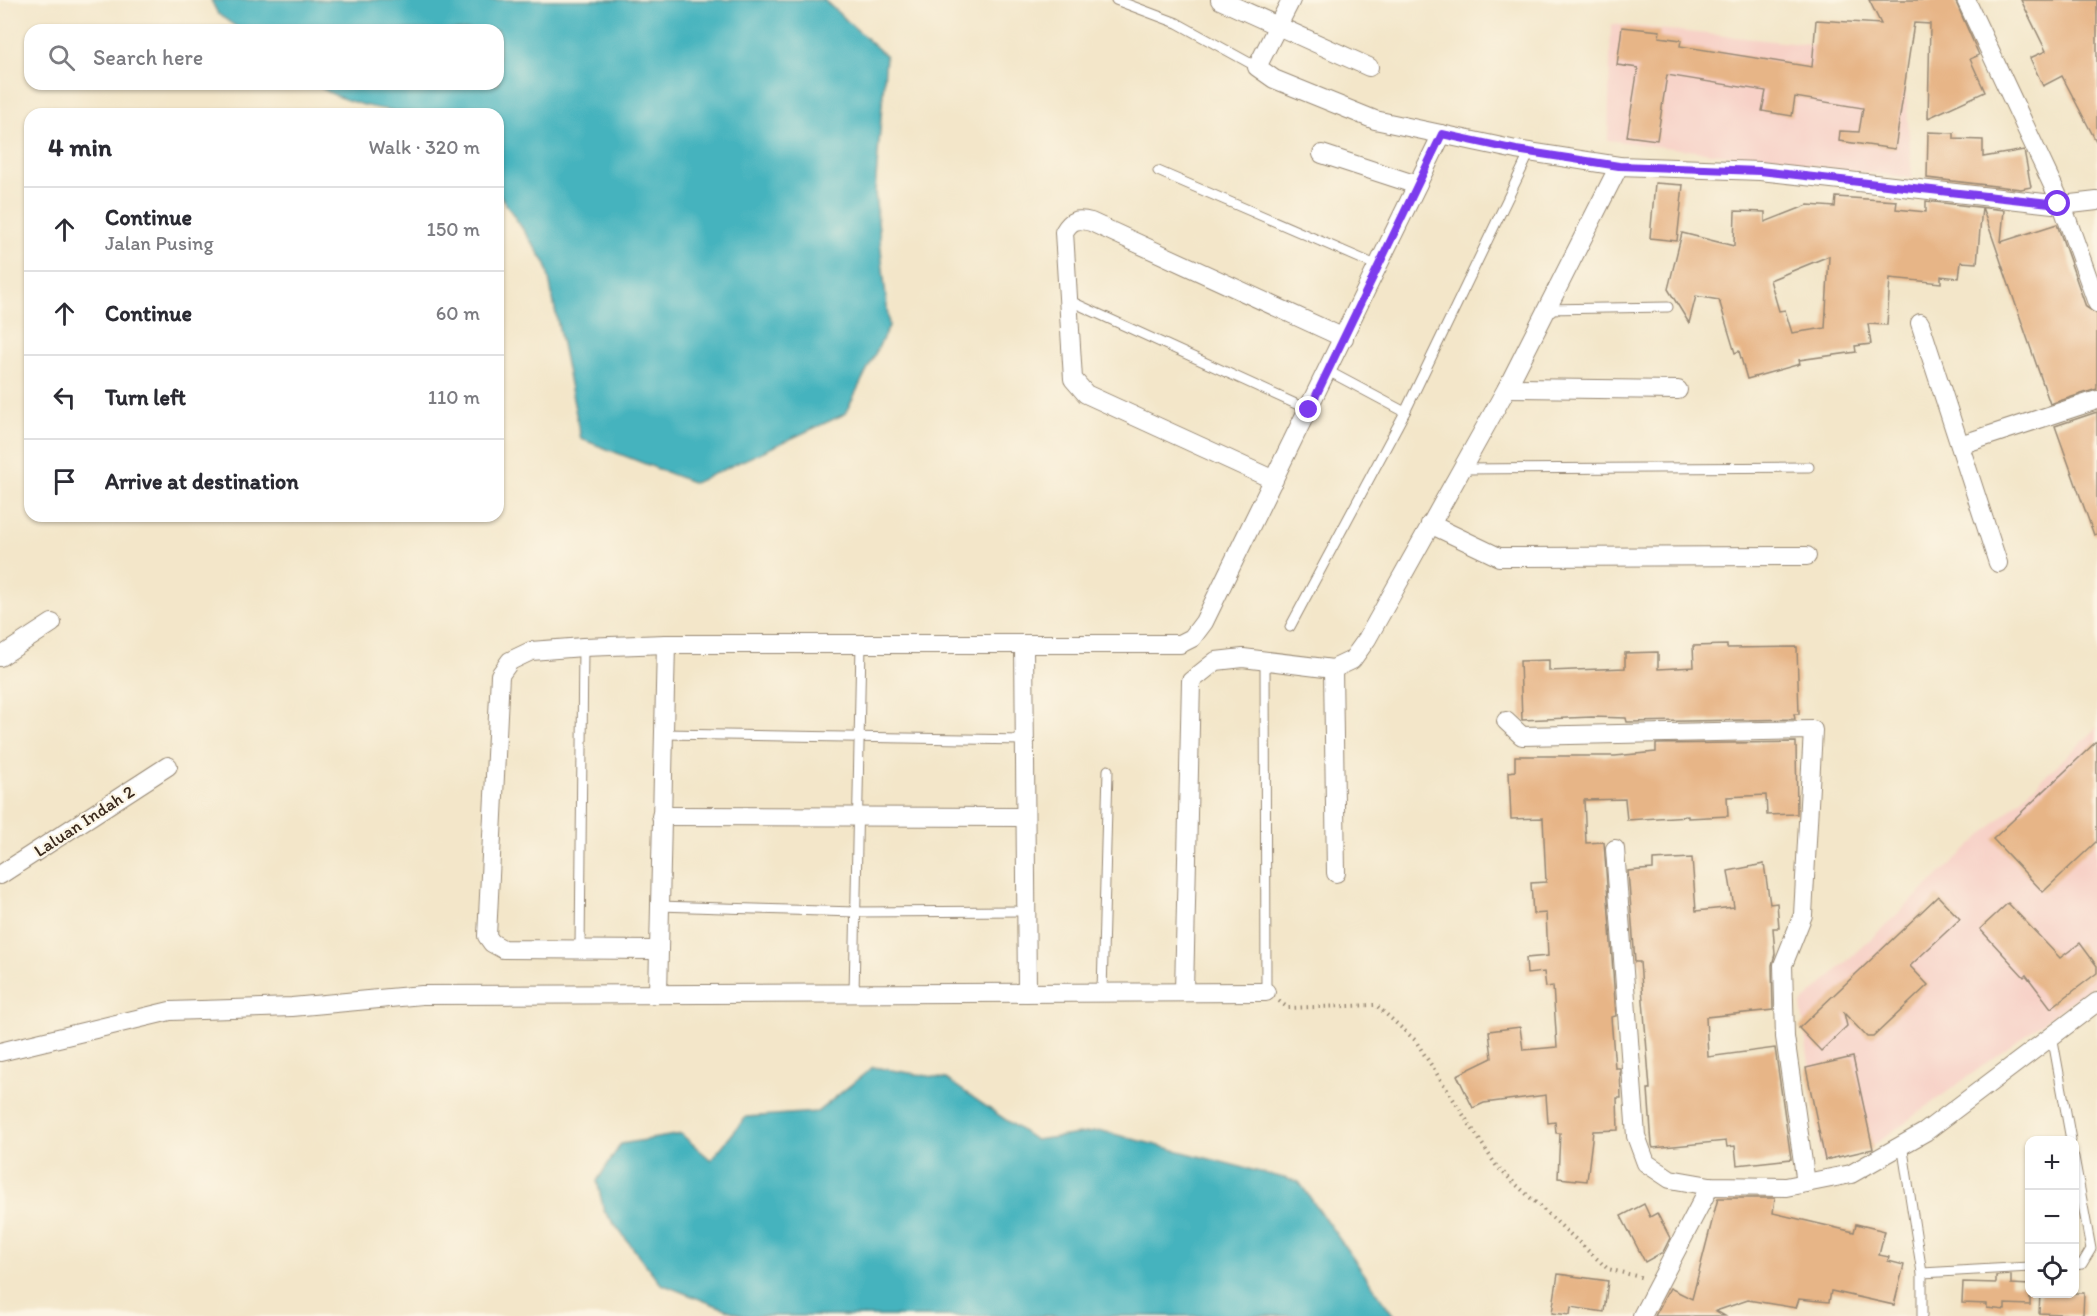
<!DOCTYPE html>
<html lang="en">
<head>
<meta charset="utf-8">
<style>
	:root { --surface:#fff; --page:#f2f2f3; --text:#2b2b33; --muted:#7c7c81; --line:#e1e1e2 }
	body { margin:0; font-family:Itim,sans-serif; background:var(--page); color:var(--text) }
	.controls { position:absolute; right:18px; bottom:18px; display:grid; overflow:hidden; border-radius:12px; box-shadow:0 2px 4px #0004 }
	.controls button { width:54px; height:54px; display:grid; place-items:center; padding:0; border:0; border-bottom:2px solid var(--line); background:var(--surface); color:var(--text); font:30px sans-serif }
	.stop { position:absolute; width:18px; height:18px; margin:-14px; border:4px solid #7c3aed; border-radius:50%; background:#fff }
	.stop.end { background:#7c3aed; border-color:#fff; box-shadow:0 2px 6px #0008 }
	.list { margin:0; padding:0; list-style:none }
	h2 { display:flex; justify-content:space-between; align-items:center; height:78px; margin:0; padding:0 24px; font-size:26px }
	h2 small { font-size:20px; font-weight:400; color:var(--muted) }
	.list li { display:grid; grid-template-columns:39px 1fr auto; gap:18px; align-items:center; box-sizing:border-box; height:84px; padding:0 24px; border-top:2px solid var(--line) }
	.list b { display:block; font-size:22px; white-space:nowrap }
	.list p { margin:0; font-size:20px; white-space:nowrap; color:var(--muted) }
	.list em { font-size:20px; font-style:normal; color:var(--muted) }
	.icon { flex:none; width:33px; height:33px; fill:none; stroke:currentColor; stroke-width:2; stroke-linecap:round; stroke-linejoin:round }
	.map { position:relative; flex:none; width:2097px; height:1316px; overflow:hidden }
	.search { position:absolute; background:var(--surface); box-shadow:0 2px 4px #0004; left:24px; top:24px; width:480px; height:66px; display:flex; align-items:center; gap:15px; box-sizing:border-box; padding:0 21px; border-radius:18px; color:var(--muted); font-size:22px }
	.panel { position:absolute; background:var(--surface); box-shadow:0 2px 4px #0004; left:24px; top:108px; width:480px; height:414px; border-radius:18px }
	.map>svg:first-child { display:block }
	.built { fill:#f7d1c7 }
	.water { fill:#44b3be; stroke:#406e6e; stroke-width:1.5 }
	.building { fill:#e7b587; fill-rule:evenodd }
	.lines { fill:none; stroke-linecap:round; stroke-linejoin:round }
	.service-casing { stroke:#978874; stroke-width:11 }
	.minor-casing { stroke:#978874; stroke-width:20 }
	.path { stroke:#978874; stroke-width:4; stroke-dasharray:1.5 4.5; stroke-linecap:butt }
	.service { stroke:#fff; stroke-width:9 }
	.minor { stroke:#fff; stroke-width:18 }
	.route { stroke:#7c3aed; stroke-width:8 }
	.labels { text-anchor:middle; stroke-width:4.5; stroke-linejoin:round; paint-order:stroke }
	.street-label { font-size:18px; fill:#3b2a1e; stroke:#fcf5e5 }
</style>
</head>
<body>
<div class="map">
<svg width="2097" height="1316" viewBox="0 0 2097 1316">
	<rect width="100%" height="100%" fill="#fcf5e5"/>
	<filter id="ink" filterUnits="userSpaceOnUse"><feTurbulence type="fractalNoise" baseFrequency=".0167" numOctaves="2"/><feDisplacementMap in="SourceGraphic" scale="12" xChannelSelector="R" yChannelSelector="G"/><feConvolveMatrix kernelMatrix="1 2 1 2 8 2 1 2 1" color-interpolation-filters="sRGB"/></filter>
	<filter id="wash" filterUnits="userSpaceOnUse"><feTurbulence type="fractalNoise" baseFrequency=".008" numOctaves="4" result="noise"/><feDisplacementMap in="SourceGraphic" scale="24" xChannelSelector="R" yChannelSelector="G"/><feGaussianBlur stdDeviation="1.35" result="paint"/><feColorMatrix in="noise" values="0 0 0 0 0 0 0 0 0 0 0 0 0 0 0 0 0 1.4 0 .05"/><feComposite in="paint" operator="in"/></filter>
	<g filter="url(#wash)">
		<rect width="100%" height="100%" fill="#f3e6c9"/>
		<g class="built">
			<path d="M1611,24L1886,53L1906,93L1912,178L1608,140Z"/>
			<path d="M2097,728V983L1871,1147L1822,1162L1801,1004Z"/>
		</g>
		<g class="water">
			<path d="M211,0H824L886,56L875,192L889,326L845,414L694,483L581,439L546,264L498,192V114C441,114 363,118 315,84H498V30H241L218,14Z"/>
			<path d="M873,1067L946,1079L1035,1140L1102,1131L1299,1182L1394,1316H743L661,1284L604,1211L597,1181L621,1144L681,1134L711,1160L746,1117L817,1112Z"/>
		</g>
		<g id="blocks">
			<g class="building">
				<path d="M1869,0H1955L1979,55L1970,59L1985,92L1928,118L1930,24L1914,23L1895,149L1839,141L1840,131L1859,132L1863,108L1795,97L1792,116L1762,111L1766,91L1667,75L1657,140L1627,136L1638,68L1617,65L1622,27L1660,31L1659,37L1681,40L1680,46L1812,67L1816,20L1881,24Z"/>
				<path d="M2021,0H2097V143L2062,76L2043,86L2030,58L2046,51Z"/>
				<path d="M1928,132L1954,133V139L1983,140V157L2024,150L2031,187L2021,189L1927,178Z"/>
				<path d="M1655,183L1683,185L1677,241L1650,238Z"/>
				<path d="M1836,197L1897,201L1896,209L1926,212V201L2004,210L2001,242L2057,224L2086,307L2097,314V389L2050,404L1982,207L1977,263L1961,262L1959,278L1941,276V283L1890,278L1887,325L1868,324L1871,344L1855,346L1856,352L1799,360L1800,364L1747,379L1739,351L1735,353L1719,300L1696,296L1689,323L1668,289L1682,233L1734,246L1735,211L1765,212V222L1808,205L1835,207ZM1829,256L1825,328L1792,333L1785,310L1779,311L1770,280Z"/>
				<path d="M2097,412V534L2094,535L2055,426Z"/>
				<path d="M1727,645V648L1797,647L1799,714H1794L1795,719L1627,722L1626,718L1592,717L1522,720L1520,661L1549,660V671L1625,668V653L1658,652V669L1694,667L1693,646Z"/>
				<path d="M2097,741V841L2043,892L1993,839Z"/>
				<path d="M1796,742L1797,814L1767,815L1766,795L1727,797L1728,816L1688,818V816L1627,820L1625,799L1584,800L1586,843L1604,842L1616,1016L1611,1017L1615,1068H1620L1621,1098H1617L1618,1130L1593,1131L1587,1181L1558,1178L1560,1133H1556L1555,1122L1548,1123L1546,1095L1484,1103L1473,1108L1457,1075L1492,1058L1489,1031L1520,1027L1523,1050L1557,1047L1553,986L1546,987L1544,972L1527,974L1526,958L1548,956L1546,913L1533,914L1531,883L1546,882L1543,818L1511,819L1509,772L1515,771V756H1615L1656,752V744Z"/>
				<path d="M1692,858L1696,911L1734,907L1728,871L1764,864L1770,904L1777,903L1779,928H1773L1775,954L1772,965L1773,1010L1706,1017L1708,1057L1775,1048L1791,1159L1737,1165L1735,1146L1727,1147L1726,1141L1653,1148L1652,1145L1648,1089H1650L1640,962H1635L1628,871L1653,869V860Z"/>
				<path d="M1938,896L1960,919L1910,966L1928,985L1873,1037H1867L1844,1013L1847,1026L1821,1051L1799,1028Z"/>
				<path d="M2008,903L2060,958L2080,943L2097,966V973L2051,1008L2026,975L2024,977L1980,929Z"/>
				<path d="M1853,1057L1873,1149L1825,1160L1806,1068Z"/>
				<path d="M1718,1198H1775L1773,1213L1854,1232L1856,1224L1885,1231L1879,1255L1889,1257L1888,1261L1904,1265L1894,1305L1831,1291L1829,1302L1799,1299L1796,1308L1748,1300L1716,1311L1725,1316H1655L1670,1288L1692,1299Z"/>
				<path d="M1644,1204L1650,1217L1657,1213L1670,1238L1663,1252L1645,1262L1621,1216Z"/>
				<path d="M1558,1274L1608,1281L1604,1312L1571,1307L1570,1315L1552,1313Z"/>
				<path d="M2011,1275V1284L2030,1285V1305L2005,1304V1310L1987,1308V1304L1962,1303L1963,1282L1996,1283V1276Z"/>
				<path d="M2040,1293H2084L2083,1315L2039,1313Z"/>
			</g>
		</g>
	</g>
	<g filter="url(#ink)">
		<use href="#blocks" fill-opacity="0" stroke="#978874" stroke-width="1.5"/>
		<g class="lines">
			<g class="service-casing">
				<g id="service">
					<path d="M1116,0L1177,23L1257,67"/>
					<path d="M1158,171L1378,266"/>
					<path d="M1068,300L1309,410"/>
					<path d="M1546,309L1668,307"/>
					<path d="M1328,371L1405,412"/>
					<path d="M1462,469L1809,467"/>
					<path d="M1290,627L1405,412L1530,152"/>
					<path d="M1265,661L1266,992"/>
					<path d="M664,734L1024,740"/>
					<path d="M659,906L855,912L1026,911"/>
					<path d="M580,950L583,647"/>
					<path d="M1102,992L1108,770"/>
					<path d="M854,994L861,644"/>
					<path d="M2052,1035L2071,1140"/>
					<path d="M1902,1144L1922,1273V1316"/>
					<path d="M2074,1157L2091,1249L2082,1264L2074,1265"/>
					<path d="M1922,1273L2030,1267"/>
				</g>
			</g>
			<g class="minor-casing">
				<g id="minor">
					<path d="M1220,0L1369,67"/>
					<path d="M1291,0L1257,67L1274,79L1375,120L1516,150L1619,166L1760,171L2062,205L2097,201"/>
					<path d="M1966,0L2062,205L2097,303"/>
					<path d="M1322,154L1417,185"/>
					<path d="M1920,323L1998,563"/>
					<path d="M1507,388L1678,390"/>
					<path d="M1960,445L2097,400"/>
					<path d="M1274,480L1086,394L1073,379L1064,232C1071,220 1077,218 1091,222L1344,338"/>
					<path d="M1430,524L1499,557L1807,556"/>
					<path d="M1024,644L1027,993"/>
					<path d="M0,657L52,623"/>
					<path d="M1333,669L1336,873"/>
					<path d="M1506,721L1522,736L1813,730L1803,915L1783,965L1785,1037L1806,1183"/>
					<path d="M661,816L1025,817"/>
					<path d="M1615,849L1636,1136L1646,1163L1670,1179L1710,1186L1786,1187L1851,1174L1925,1132L2097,1002"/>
					<path d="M0,875L168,766"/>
					<path d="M658,950L503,949L492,943L487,936L500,675L510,661L531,651L583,647L666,644H1180L1192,638L1204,622L1442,134"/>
					<path d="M1184,992L1191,681L1216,661L1243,658L1333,669L1352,660L1367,639L1507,388L1619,166"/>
					<path d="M658,994L666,644"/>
					<path d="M0,1052L170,1011L292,1007L422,995L1266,992"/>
					<path d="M1642,1316L1710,1186"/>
				</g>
			</g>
			<path class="path" d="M1279,1001L1288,1008L1376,1005L1415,1040L1497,1167L1608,1269L1644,1278"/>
			<use href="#service" class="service"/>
			<use href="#minor" class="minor"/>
		</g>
	</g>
	<g class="lines" filter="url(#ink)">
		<path class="route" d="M1309,410L1442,134L1516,150L1619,166L1760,171L2058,204"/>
	</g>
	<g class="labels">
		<g class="street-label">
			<text transform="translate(84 821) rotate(-33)" y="6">Laluan Indah 2</text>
		</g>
	</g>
</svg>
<div class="controls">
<button>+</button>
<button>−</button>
<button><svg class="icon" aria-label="locate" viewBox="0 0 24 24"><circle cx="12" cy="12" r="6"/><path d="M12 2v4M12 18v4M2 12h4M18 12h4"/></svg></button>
</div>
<div class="stop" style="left:2058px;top:204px"></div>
<div class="stop end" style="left:1309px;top:410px"></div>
<div class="search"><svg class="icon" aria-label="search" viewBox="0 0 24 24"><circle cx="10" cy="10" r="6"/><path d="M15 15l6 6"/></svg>Search here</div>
<section class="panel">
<h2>4 min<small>Walk · 320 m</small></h2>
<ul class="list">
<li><svg class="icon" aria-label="ahead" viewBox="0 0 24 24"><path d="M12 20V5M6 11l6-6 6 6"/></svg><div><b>Continue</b><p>Jalan Pusing</p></div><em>150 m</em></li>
<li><svg class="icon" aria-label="ahead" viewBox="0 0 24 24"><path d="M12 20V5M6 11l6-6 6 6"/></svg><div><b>Continue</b></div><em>60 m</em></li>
<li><svg class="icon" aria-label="left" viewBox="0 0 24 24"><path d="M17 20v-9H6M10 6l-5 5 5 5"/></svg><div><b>Turn left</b></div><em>110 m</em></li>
<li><svg class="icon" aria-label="arrive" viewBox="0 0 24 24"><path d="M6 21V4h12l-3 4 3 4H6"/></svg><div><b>Arrive at destination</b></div></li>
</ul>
</section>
</div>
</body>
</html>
